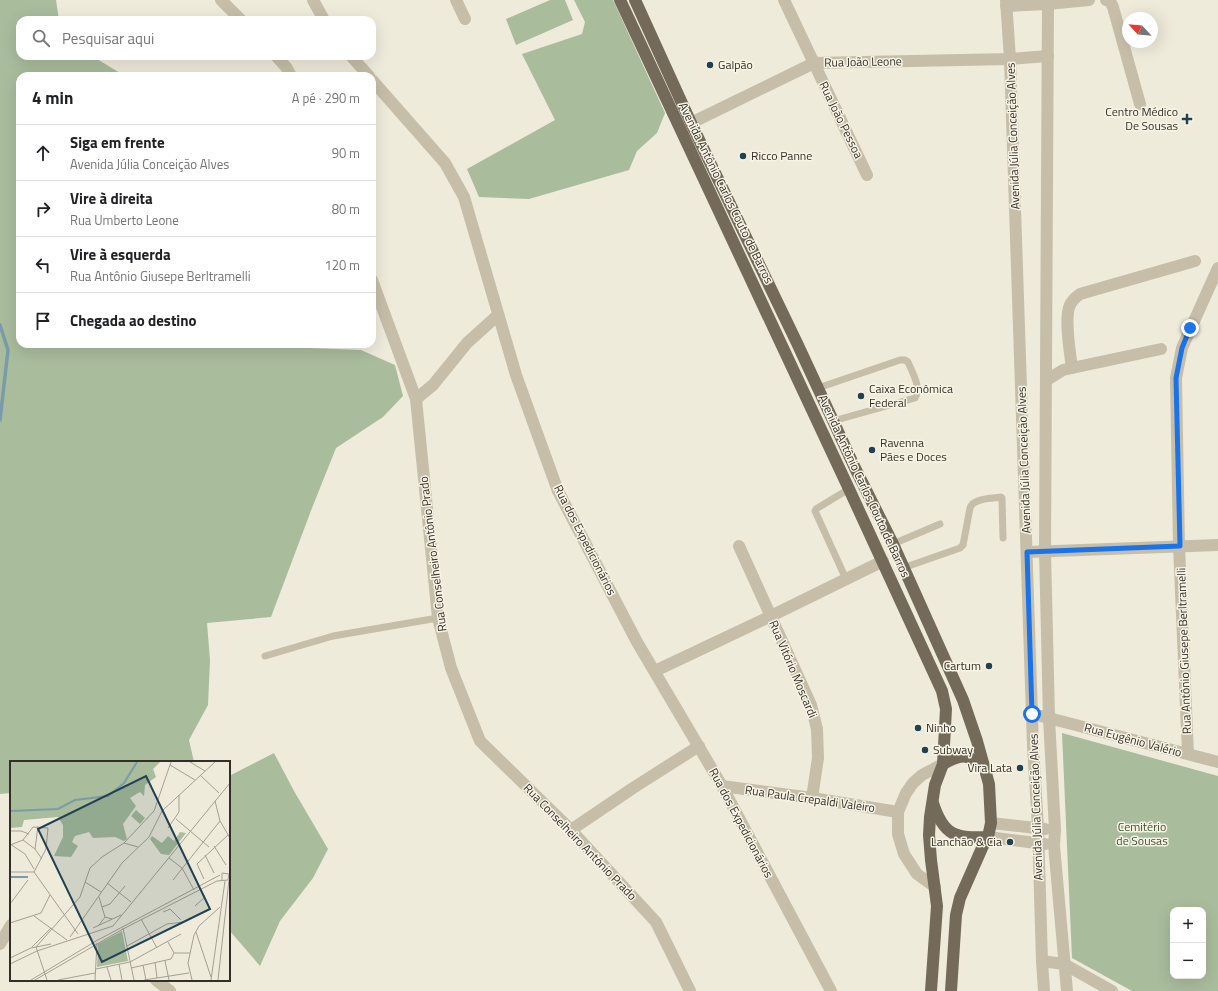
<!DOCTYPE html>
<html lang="pt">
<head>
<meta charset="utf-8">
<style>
	:root { --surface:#fff; --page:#f6f6f6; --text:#202124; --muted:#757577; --line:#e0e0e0 }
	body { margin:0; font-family:"Titillium Web",sans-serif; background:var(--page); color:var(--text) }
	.controls { position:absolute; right:12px; bottom:12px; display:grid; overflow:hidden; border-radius:8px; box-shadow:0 4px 16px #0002 }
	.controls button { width:36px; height:36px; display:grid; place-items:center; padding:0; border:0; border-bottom:1px solid var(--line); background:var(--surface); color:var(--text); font:20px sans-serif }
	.compass { position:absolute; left:1122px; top:12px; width:36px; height:36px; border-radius:50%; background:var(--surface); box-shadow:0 4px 16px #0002; rotate:296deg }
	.stop { position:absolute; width:12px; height:12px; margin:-9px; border:3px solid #1a73e8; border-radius:50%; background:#fff }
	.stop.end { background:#1a73e8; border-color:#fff; box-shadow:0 1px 4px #0008 }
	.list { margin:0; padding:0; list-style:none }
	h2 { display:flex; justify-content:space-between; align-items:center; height:52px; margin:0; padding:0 16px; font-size:17px }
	h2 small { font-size:13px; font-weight:400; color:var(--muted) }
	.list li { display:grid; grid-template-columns:26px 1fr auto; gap:12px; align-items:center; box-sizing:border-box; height:56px; padding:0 16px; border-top:1px solid var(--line) }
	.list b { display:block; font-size:15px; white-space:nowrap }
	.list p { margin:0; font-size:13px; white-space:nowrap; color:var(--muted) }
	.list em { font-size:13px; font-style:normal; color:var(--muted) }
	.icon { flex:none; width:22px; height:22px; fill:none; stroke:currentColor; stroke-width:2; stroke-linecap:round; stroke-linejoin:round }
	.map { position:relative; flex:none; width:1218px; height:991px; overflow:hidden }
	.search { position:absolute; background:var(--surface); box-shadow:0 4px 16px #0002; left:16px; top:16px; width:360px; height:44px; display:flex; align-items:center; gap:10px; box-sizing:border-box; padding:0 14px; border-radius:12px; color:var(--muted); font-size:15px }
	.panel { position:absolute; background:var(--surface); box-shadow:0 4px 16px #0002; left:16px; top:72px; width:360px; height:276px; border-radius:12px }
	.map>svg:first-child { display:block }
	.green { fill:#a9bc9c; fill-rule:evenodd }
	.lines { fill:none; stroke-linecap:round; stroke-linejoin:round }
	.stream { stroke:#7c9ba9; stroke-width:3.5 }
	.lane { stroke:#c6bea8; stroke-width:7 }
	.street { stroke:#c6bea8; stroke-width:12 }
	.primary { stroke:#746a5a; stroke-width:12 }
	.route { stroke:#1a73e8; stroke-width:5 }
	.poi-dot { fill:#214151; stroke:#f7f4e6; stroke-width:1.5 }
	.labels { text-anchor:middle; stroke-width:3; stroke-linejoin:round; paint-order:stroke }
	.street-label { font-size:12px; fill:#332e27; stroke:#f7f4e6 }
	.poi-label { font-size:12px; fill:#332e27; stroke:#f7f4e6; text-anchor:start }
	.park-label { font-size:12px; fill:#3a4f2e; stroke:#f7f4e6 }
	.inset-river { fill:none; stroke:#7c9ba9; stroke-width:2 }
	.inset-road { fill:none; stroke:#a49f93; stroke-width:1 }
	.view { fill:#214151; fill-opacity:0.15; stroke:#214151; stroke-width:2 }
	.inset-edge { fill:none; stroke:#332e27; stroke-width:2 }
</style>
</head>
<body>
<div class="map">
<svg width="1218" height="991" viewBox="0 0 1218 991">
	<rect width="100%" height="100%" fill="#efebdb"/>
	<g class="green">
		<path d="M0,0H56L59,20H20V56H92L125,76H20V344H275L309,348L361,350L395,365L403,396L383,417L336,448L312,508L271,617L207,623L210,660L208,705L189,740L194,762H11V793L0,794Z"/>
		<path d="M550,0H565L573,20L516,45L506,19Z"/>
		<path d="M574,0H613L665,113L657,133L637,151L629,170L529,199L479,197L467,169L555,120L522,54L582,34L585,22Z"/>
		<path d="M1062,733L1218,776V991H1132L1072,958ZM1173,910H1203V976H1173Z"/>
		<path d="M274,753L294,791L328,849L313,878L280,921L260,966L229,930V776Z"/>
	</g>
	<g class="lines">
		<path class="stream" d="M0,325L8,350L0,420"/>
		<g class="lane">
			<path d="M818,388L900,360H905L908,362C912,372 922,388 915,398L833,421"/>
			<path d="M893,544L940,524"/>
			<path d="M903,568L960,548L963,545L970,508C973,498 991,499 1001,497L1002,498L1003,538"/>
			<path d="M846,579L815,511L816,509L849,489"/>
			<path d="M265,656L333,636L438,618"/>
		</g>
		<g class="street">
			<path d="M221,0L241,20"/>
			<path d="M313,0L324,20"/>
			<path d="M456,0L465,19"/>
			<path d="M784,0L867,175"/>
			<path d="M1006,0L1010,59L1033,746L1038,828L1042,961L1044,991"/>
			<path d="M1048,0L1045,551L1049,718L1055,830L1054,845L1067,991"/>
			<path d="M1106,0L1110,1L1113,7L1140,104"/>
			<path d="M1006,6L1048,4L1089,0"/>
			<path d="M276,56L286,67L291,76"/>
			<path d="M351,56L369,76"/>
			<path d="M372,80L445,163L464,197L516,375L558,491L637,642L722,786L831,991"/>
			<path d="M691,123L814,63L1010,59L1048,56"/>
			<path d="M372,280L416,399L438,618L451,668L480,741L571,830L656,922L690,991"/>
			<path d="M1072,368C1070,353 1064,317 1070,305C1072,300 1076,297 1080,294L1195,261"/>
			<path d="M1047,380L1063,370L1072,368L1161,349"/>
			<path d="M416,399L433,385L467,343L498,315"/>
			<path d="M739,546L811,705L817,729L818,758L812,798"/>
			<path d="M1027,552L1218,545"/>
			<path d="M655,671L771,616L883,561"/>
			<path d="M1041,716L1218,762"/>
			<path d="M1188,754L1179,546L1176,378L1182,348L1218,268"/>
			<path d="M722,786L812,798L898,812"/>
			<path d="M991,823L1045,829"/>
			<path d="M571,830L633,788L699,746"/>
			<path d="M988,837L1045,844"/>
			<path d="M935,887L917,874L904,854L898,834V812L906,793L913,783L922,775L943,764"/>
			<path d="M0,944L11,925"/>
			<path d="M1042,961L1064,964L1112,991"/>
			<path d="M156,980L170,991"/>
		</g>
		<g class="primary">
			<path d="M620,0L849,489L942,691L946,709L943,764L935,785L930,817L929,835L931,860L937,906L931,991"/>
			<path d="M635,0L691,123L797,343L855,468L893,544L963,700L977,741L989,784L991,823L988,837L982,848L960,898L956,915L951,991"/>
			<path d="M943,764C962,753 967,754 984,767"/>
			<path d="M933,803C944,837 956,838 988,837"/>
		</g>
	</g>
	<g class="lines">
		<path class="route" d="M1032,714L1027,552L1180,546L1176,378L1182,348L1190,328"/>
	</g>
	<g class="poi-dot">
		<circle cx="710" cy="65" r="4"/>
		<path d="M1185 113h4v4h4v4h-4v4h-4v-4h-4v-4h4z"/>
		<circle cx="743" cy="156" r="4"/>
		<circle cx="861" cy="396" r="4"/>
		<circle cx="872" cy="450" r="4"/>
		<circle cx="989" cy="666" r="4"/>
		<circle cx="918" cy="728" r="4"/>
		<circle cx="925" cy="750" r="4"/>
		<circle cx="1020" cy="768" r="4"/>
		<circle cx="1010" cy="842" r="4"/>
	</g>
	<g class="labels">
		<g class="street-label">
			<text transform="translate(863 62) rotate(-1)" y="4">Rua João Leone</text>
			<text transform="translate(841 120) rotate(64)" y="4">Rua João Pessoa</text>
			<text transform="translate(1013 136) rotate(-92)" y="4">Avenida Júlia Conceição Alves</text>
			<text transform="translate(726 193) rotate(64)" y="4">Avenida Antônio Carlos Couto de Barros</text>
			<text transform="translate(1024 460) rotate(-92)" y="4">Avenida Júlia Conceição Alves</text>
			<text transform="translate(864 486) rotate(65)" y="4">Avenida Antônio Carlos Couto de Barros</text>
			<text transform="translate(585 540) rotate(63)" y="4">Rua dos Expedicionários</text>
			<text transform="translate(433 554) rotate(-97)" y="4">Rua Conselheiro Antônio Prado</text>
			<text transform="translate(1184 651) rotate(-92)" y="4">Rua Antônio Giusepe Berltramelli</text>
			<text transform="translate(793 669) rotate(67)" y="4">Rua Vitório Moscardi</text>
			<text transform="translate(1133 740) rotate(15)" y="4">Rua Eugênio Valério</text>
			<text transform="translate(810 799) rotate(8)" y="4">Rua Paula Crepaldi Valeiro</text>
			<text transform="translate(1036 807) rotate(-92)" y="4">Avenida Júlia Conceição Alves</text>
			<text transform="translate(741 823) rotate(62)" y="4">Rua dos Expedicionários</text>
			<text transform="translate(580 842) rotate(46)" y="4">Rua Conselheiro Antônio Prado</text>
		</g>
		<g class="poi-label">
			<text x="718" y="69">Galpão</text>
			<text x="1178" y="116" text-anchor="end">Centro Médico<tspan x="1178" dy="14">De Sousas</tspan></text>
			<text x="751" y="160">Ricco Panne</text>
			<text x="869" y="393">Caixa Econômica<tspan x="869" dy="14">Federal</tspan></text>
			<text x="880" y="447">Ravenna<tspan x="880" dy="14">Pães e Doces</tspan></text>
			<text x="981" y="670" text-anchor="end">Cartum</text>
			<text x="926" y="732">Ninho</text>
			<text x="933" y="754">Subway</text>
			<text x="1012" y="772" text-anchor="end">Vira Lata</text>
			<text x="1002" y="846" text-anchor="end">Lanchão &amp; Cia</text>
		</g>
		<g class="park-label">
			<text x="1142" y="831">Cemitério<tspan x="1142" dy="14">de Sousas</tspan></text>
		</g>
	</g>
	<g transform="translate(10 761)">
		<rect width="220" height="220" fill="#efebdb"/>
		<path d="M0,1H150L143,8L146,16L135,24L134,35L130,31L120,37L126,45L113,63L117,78L114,80L105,76L83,77L79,71L65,75L62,81L68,85L61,96L44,95L53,76V64L48,56L14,59L12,66L0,67ZM126,49L135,57L130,63L121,55ZM170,71L176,72L159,94L151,93L140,78L142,75L152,82L158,75L164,80ZM112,170L118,200L87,206L88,183Z" fill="#a9bc9c"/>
		<path class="inset-river" d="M0,50L48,48L65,39L98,35L114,22L127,1M0,116H18"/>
		<path class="inset-road" d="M180,1L195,10M160,4L185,19M190,14L209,32M205,40L210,60L220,77M166,58L199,86M158,67L169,51V34M0,70H11L19,73M13,79L25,88L32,98M114,82L128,86M0,83L15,93L24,108M0,84L13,79L23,66L38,67L36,88L24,111M204,85L216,104M25,88L28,65M195,94L204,112M159,97L172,107L184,129M0,111H24M24,111L68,173M194,118L187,103L218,74M163,119L210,60M75,121L91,131M97,122L121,141M89,136L95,156M0,143L18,119M185,145L195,136L188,125M92,146L100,143L115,125M153,151L160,148L171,159M31,152L40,134M24,155L57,179M131,158L147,187M0,162L31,152M89,164L95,156L102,158M83,167L111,154M113,167L124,219M186,171L201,216M60,176L112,102L139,76L152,50L205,1M117,185L157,163L174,161M22,186L41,167M164,192H180M0,197L21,187L41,183M155,200L159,219M145,201L147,217M0,203L27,190L103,165L220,22M109,203L112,219M133,204L136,219M97,206L101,219M121,207L161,198L164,192L158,181M86,208L120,201L171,173M21,219L86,180L210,114M25,219L113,168L207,120L218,119L219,113L212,112V119M37,219L26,186L70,136L80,107L92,96L114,82L144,50L161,1M48,219L85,212M85,219L87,182M134,219L179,212M182,219L178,202L184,174L189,165L210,146M201,219L215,120M208,219L219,119"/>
		<path class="view" d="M136,15L200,148L92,201L28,68Z"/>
		<rect width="220" height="220" class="inset-edge"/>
	</g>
</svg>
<div class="controls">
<button>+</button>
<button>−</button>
</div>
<svg class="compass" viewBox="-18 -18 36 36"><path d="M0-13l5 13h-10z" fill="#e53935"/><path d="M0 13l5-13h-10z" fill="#757577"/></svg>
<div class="stop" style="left:1032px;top:714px"></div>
<div class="stop end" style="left:1190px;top:328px"></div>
<div class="search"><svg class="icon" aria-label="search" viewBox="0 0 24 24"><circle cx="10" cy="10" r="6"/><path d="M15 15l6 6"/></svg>Pesquisar aqui</div>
<section class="panel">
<h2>4 min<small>A pé · 290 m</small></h2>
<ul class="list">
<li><svg class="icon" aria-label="ahead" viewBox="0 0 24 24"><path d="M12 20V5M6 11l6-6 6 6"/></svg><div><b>Siga em frente</b><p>Avenida Júlia Conceição Alves</p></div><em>90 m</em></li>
<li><svg class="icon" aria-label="right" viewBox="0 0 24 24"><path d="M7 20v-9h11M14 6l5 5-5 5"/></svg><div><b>Vire à direita</b><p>Rua Umberto Leone</p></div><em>80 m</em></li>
<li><svg class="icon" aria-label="left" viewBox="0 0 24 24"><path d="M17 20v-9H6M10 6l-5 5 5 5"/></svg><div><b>Vire à esquerda</b><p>Rua Antônio Giusepe Berltramelli</p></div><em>120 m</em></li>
<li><svg class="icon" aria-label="arrive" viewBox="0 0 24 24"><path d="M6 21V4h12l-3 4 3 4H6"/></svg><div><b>Chegada ao destino</b></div></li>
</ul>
</section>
</div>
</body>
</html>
